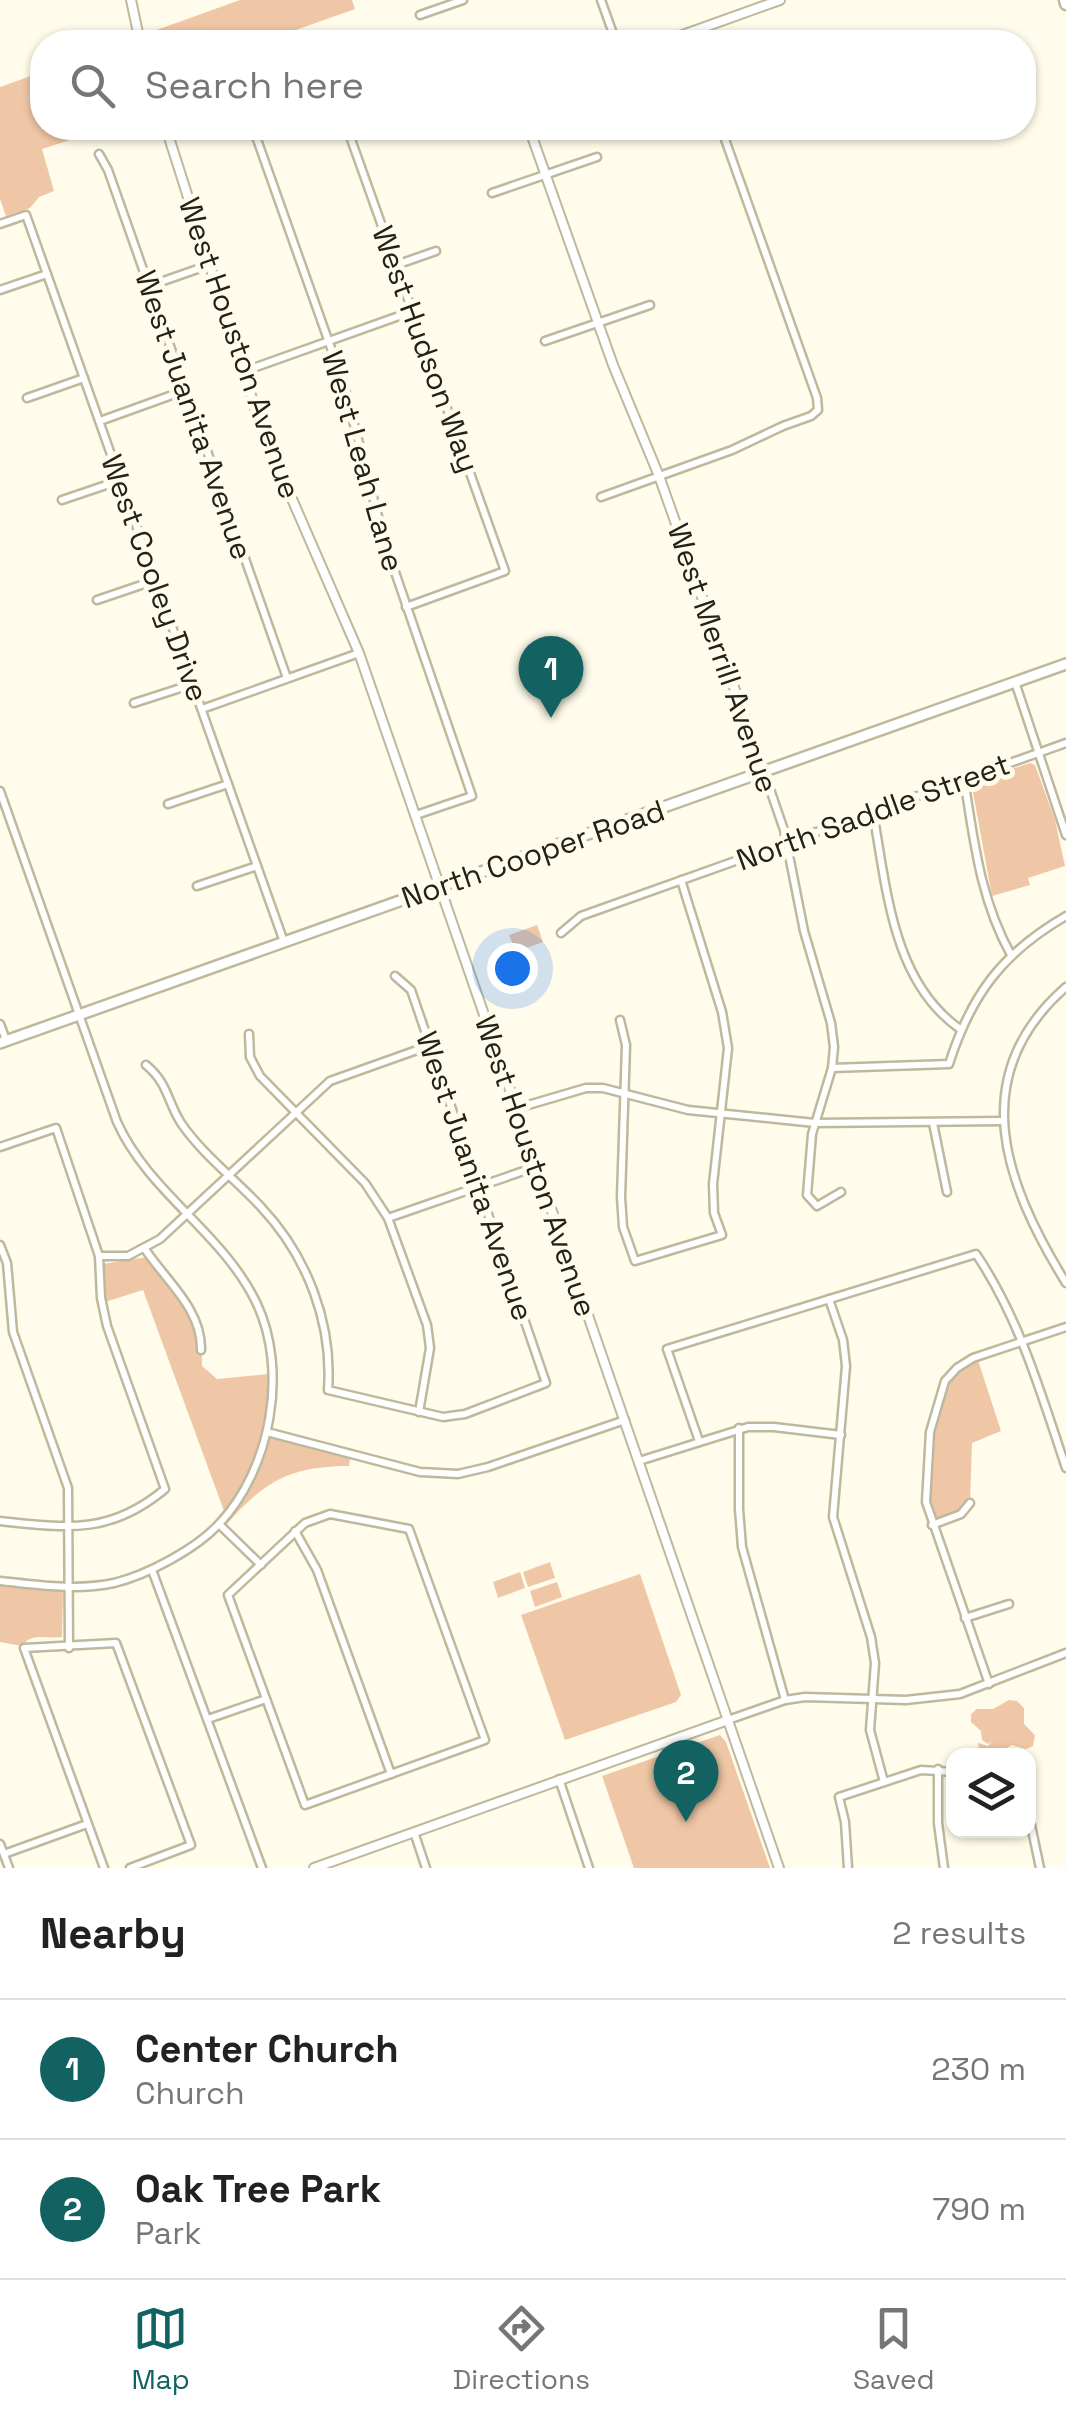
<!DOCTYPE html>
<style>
:root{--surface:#fff;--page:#f6f6f6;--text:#222;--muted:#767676;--line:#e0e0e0;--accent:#126262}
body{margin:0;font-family:"Space Grotesk",sans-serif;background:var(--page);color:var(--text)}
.controls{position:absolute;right:30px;bottom:30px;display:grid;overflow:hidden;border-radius:20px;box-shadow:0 2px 8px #0004}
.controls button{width:90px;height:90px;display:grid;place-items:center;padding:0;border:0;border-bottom:2px solid var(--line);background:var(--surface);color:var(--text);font:50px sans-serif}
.you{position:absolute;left:512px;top:968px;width:35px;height:35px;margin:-25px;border:8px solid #fff;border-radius:50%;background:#1a73e8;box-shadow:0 0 0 15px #1a73e833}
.badge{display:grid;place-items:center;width:65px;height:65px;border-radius:50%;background:var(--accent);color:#fff;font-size:32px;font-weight:700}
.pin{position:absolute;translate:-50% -82px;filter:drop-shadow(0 2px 5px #0008)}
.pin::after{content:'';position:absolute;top:52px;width:35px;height:30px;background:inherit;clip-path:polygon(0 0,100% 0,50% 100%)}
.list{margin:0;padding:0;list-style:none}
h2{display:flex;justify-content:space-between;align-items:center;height:130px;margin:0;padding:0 40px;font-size:42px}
h2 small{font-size:32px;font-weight:400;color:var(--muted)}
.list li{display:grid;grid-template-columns:65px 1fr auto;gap:30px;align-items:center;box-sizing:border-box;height:140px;padding:0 40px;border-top:2px solid var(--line)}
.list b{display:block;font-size:38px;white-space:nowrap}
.list p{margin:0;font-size:32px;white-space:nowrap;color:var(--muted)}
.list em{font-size:32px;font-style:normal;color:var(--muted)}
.icon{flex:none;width:55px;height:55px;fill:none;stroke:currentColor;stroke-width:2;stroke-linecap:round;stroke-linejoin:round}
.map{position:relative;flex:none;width:1066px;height:1868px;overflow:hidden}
.search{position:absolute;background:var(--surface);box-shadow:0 2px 8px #0004;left:30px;right:30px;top:30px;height:110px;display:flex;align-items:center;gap:25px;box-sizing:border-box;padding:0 35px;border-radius:40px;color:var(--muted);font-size:38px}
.sheet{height:410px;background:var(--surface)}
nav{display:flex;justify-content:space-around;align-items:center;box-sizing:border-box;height:140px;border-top:2px solid var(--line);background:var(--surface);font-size:28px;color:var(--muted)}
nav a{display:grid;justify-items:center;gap:5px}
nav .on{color:var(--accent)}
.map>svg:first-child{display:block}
.green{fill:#f0c7a6}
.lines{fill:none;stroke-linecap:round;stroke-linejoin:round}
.minor-casing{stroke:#beb99d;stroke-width:11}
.tertiary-casing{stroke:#beb99d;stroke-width:12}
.secondary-casing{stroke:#beb99d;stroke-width:14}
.primary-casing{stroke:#beb99d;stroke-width:15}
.minor{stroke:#fff;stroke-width:6}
.tertiary{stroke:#fff;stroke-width:8}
.secondary{stroke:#fff;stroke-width:9}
.primary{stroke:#fff;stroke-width:10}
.labels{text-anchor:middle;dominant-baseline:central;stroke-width:10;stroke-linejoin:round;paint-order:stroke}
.street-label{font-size:30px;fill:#242218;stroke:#fffceb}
</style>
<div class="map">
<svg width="1066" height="1868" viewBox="0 0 1066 1868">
<rect width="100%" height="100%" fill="#fffceb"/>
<!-- green -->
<g class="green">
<polygon points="240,0 352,0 355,9 262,42 123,42"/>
<polygon points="42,72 42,128 108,128 42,149 54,191 39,197 30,208 6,216 0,199 0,87"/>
<polygon points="1030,763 1035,765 1055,820 1065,866 1028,878 1030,885 992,896 972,787 976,781"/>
<polygon points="537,925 543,942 516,952 509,935"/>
<path d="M147,1257L189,1311L201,1336L202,1366L217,1379L269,1374L266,1429L351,1451L349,1466C291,1466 264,1481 226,1525L217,1519L224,1511L143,1290L105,1302L103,1264Z"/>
<polygon points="977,1357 1001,1431 972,1443 970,1503 961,1514 932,1525 926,1502 930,1432 945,1381"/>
<polygon points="550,1562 555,1578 528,1587 523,1572"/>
<polygon points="520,1572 525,1588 498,1598 493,1582"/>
<polygon points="640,1574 681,1695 676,1702 565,1740 521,1615"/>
<polygon points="557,1582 562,1597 535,1607 530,1591"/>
<path d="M0,1584L59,1590L63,1593L62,1637C48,1639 31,1632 22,1646L0,1642Z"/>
<polygon points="1009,1700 1017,1701 1024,1708 1024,1724 1035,1735 1033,1746 1026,1749 1012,1745 994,1755 980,1755 978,1743 988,1746 992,1741 988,1744 982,1740 981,1731 971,1722 971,1714 977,1709 993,1709"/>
<polygon points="720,1735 726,1742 770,1868 634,1868 602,1776"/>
</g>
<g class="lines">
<defs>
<g id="minor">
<polyline points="601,0 616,42"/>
<polyline points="420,15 463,0"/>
<polyline points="253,128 343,382 385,543 472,796 416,815"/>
<polyline points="347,128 505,571 406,607"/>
<polyline points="99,154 108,170 287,678"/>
<polyline points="492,193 597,157"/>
<polyline points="0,224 26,215 284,942"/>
<polyline points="396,265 436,251"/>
<polyline points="149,286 209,265"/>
<polyline points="0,290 47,274"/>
<polyline points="545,341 650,305"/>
<polyline points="242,372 413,311"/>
<polyline points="27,398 84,378"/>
<polyline points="100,421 186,390"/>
<polyline points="601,497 732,450 783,426 811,416 818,410 817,398 721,128"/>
<polyline points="62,500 121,480"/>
<polyline points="97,600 156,580"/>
<polyline points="1015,682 1066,835"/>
<polyline points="134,703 193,684"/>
<polyline points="202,709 359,653"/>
<polyline points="764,772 784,830 804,931 831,1023 834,1047 832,1068 812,1134 807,1195 817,1206 841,1192"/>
<path d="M964,779C974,841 980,899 1011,955"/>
<path d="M0,791L117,1122C149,1193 222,1232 256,1302C289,1370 271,1469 219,1524C196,1549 147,1575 114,1583C76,1591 38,1585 0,1581"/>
<polyline points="168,804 228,784"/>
<path d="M873,813C887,889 892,981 960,1029"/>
<polyline points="197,886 257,866"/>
<polyline points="561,933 581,916 1066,743"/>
<path d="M1066,987C964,1076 1005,1184 1066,1283"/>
<polyline points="620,1020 626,1045 621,1197 623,1227 635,1261 722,1235 714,1213 713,1184 728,1048 722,1012 681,880"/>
<polyline points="0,1024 6,1040"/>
<polyline points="249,1034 250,1057 260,1076 365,1183 388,1218 427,1325 430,1348 419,1412"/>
<path d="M146,1065C168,1083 167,1101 181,1123C202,1154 236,1180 261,1207C307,1256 333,1323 328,1390L443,1417L465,1414L546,1383L411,990L395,976"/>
<path d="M832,1068L949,1064C971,995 1002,953 1066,916"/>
<polyline points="518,1108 586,1088 603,1088 688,1110 815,1123 1002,1121"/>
<polyline points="933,1123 947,1192"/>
<path d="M0,1147L56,1128L99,1256L101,1298L107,1326L165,1489C110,1535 67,1528 0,1521"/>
<polyline points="388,1218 538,1166"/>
<polyline points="0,1245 7,1263 13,1332 68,1488 69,1648"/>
<path d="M145,1249C166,1281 202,1309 201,1350"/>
<polyline points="99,1256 128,1256 160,1239 330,1081 431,1045"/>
<polyline points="829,1299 843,1340 846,1366 833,1517 871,1637 875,1663 870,1730 884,1782"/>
<polyline points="739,1428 739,1509 742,1547 785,1700"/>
<polyline points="267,1432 420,1472 458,1474 488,1467 625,1420"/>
<path d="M699,1441L667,1349L976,1254C1020,1319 1041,1394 1066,1468"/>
<polyline points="639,1461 748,1427 774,1427 841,1435"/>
<polygon points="330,1514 409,1529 485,1740 305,1805 228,1595 305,1523"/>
<polyline points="219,1524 261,1565"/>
<polyline points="932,1525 961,1514 970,1503"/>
<polyline points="295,1531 317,1570 391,1774"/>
<polyline points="152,1570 262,1868"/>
<polyline points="965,1618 1009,1604"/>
<polyline points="989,1684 926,1502 930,1432 945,1381 957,1368 973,1358 1066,1327"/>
<polyline points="208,1719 266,1699"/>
<polyline points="728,1720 785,1700 805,1697 906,1700 960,1694 1066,1653"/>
<polyline points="938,1769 938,1823 944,1868"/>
<polyline points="559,1779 589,1868"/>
<polyline points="1028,1811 1040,1868"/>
<polyline points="414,1832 426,1868"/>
<polyline points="0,1844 9,1868"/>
<polyline points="4,1854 87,1824"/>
<polyline points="104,1868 24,1648 116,1643 191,1845 130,1868"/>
<polyline points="848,1868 845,1822 839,1797 921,1770 954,1772"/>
</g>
<g id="tertiary">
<polyline points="131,0 140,42"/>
<polyline points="663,42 780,0"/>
<polyline points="166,128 262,430 359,653 779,1868"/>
<polyline points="529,128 613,365 659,476 764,772"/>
<polyline points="314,1868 728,1720"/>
</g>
<polyline id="secondary" points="0,1043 1066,664"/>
<polyline id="primary" points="1065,0 1066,4"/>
</defs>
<!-- minor casing -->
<use href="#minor" class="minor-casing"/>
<!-- tertiary casing -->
<use href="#tertiary" class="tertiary-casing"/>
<!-- secondary casing -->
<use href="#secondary" class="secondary-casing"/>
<!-- primary casing -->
<use href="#primary" class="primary-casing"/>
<!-- minor -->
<use href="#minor" class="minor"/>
<!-- tertiary -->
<use href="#tertiary" class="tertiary"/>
<!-- secondary -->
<use href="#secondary" class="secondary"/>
<!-- primary -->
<use href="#primary" class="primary"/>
</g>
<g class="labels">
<!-- street labels -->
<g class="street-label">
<text transform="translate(240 348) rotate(71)">West Houston Avenue</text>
<text transform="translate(426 349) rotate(70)">West Hudson Way</text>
<text transform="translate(194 415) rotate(71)">West Juanita Avenue</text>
<text transform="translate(363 461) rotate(74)">West Leah Lane</text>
<text transform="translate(155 578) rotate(70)">West Cooley Drive</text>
<text transform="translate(723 658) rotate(71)">West Merrill Avenue</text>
<text transform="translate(873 812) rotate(-20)">North Saddle Street</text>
<text transform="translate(533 854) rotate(-19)">North Cooper Road</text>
<text transform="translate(536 1166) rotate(71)">West Houston Avenue</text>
<text transform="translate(475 1176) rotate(71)">West Juanita Avenue</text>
</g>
</g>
</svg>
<div class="controls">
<button><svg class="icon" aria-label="layers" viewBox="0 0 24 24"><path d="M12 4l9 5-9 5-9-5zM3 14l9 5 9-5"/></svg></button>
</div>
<div class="you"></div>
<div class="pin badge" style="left:551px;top:718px">1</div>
<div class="pin badge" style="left:686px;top:1822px">2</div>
<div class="search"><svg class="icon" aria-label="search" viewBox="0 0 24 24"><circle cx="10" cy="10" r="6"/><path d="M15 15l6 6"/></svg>Search here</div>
</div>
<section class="sheet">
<h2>Nearby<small>2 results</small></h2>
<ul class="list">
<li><span class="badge">1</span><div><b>Center Church</b><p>Church</p></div><em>230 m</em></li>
<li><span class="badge">2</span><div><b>Oak Tree Park</b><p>Park</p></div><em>790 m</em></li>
</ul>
</section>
<nav>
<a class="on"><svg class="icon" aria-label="map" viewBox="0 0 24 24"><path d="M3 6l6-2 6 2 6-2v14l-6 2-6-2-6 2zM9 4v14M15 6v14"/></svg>Map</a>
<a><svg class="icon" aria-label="directions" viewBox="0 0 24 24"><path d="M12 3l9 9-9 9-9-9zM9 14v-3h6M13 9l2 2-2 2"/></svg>Directions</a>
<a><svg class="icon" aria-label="saved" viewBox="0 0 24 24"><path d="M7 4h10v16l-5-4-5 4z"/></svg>Saved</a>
</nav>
